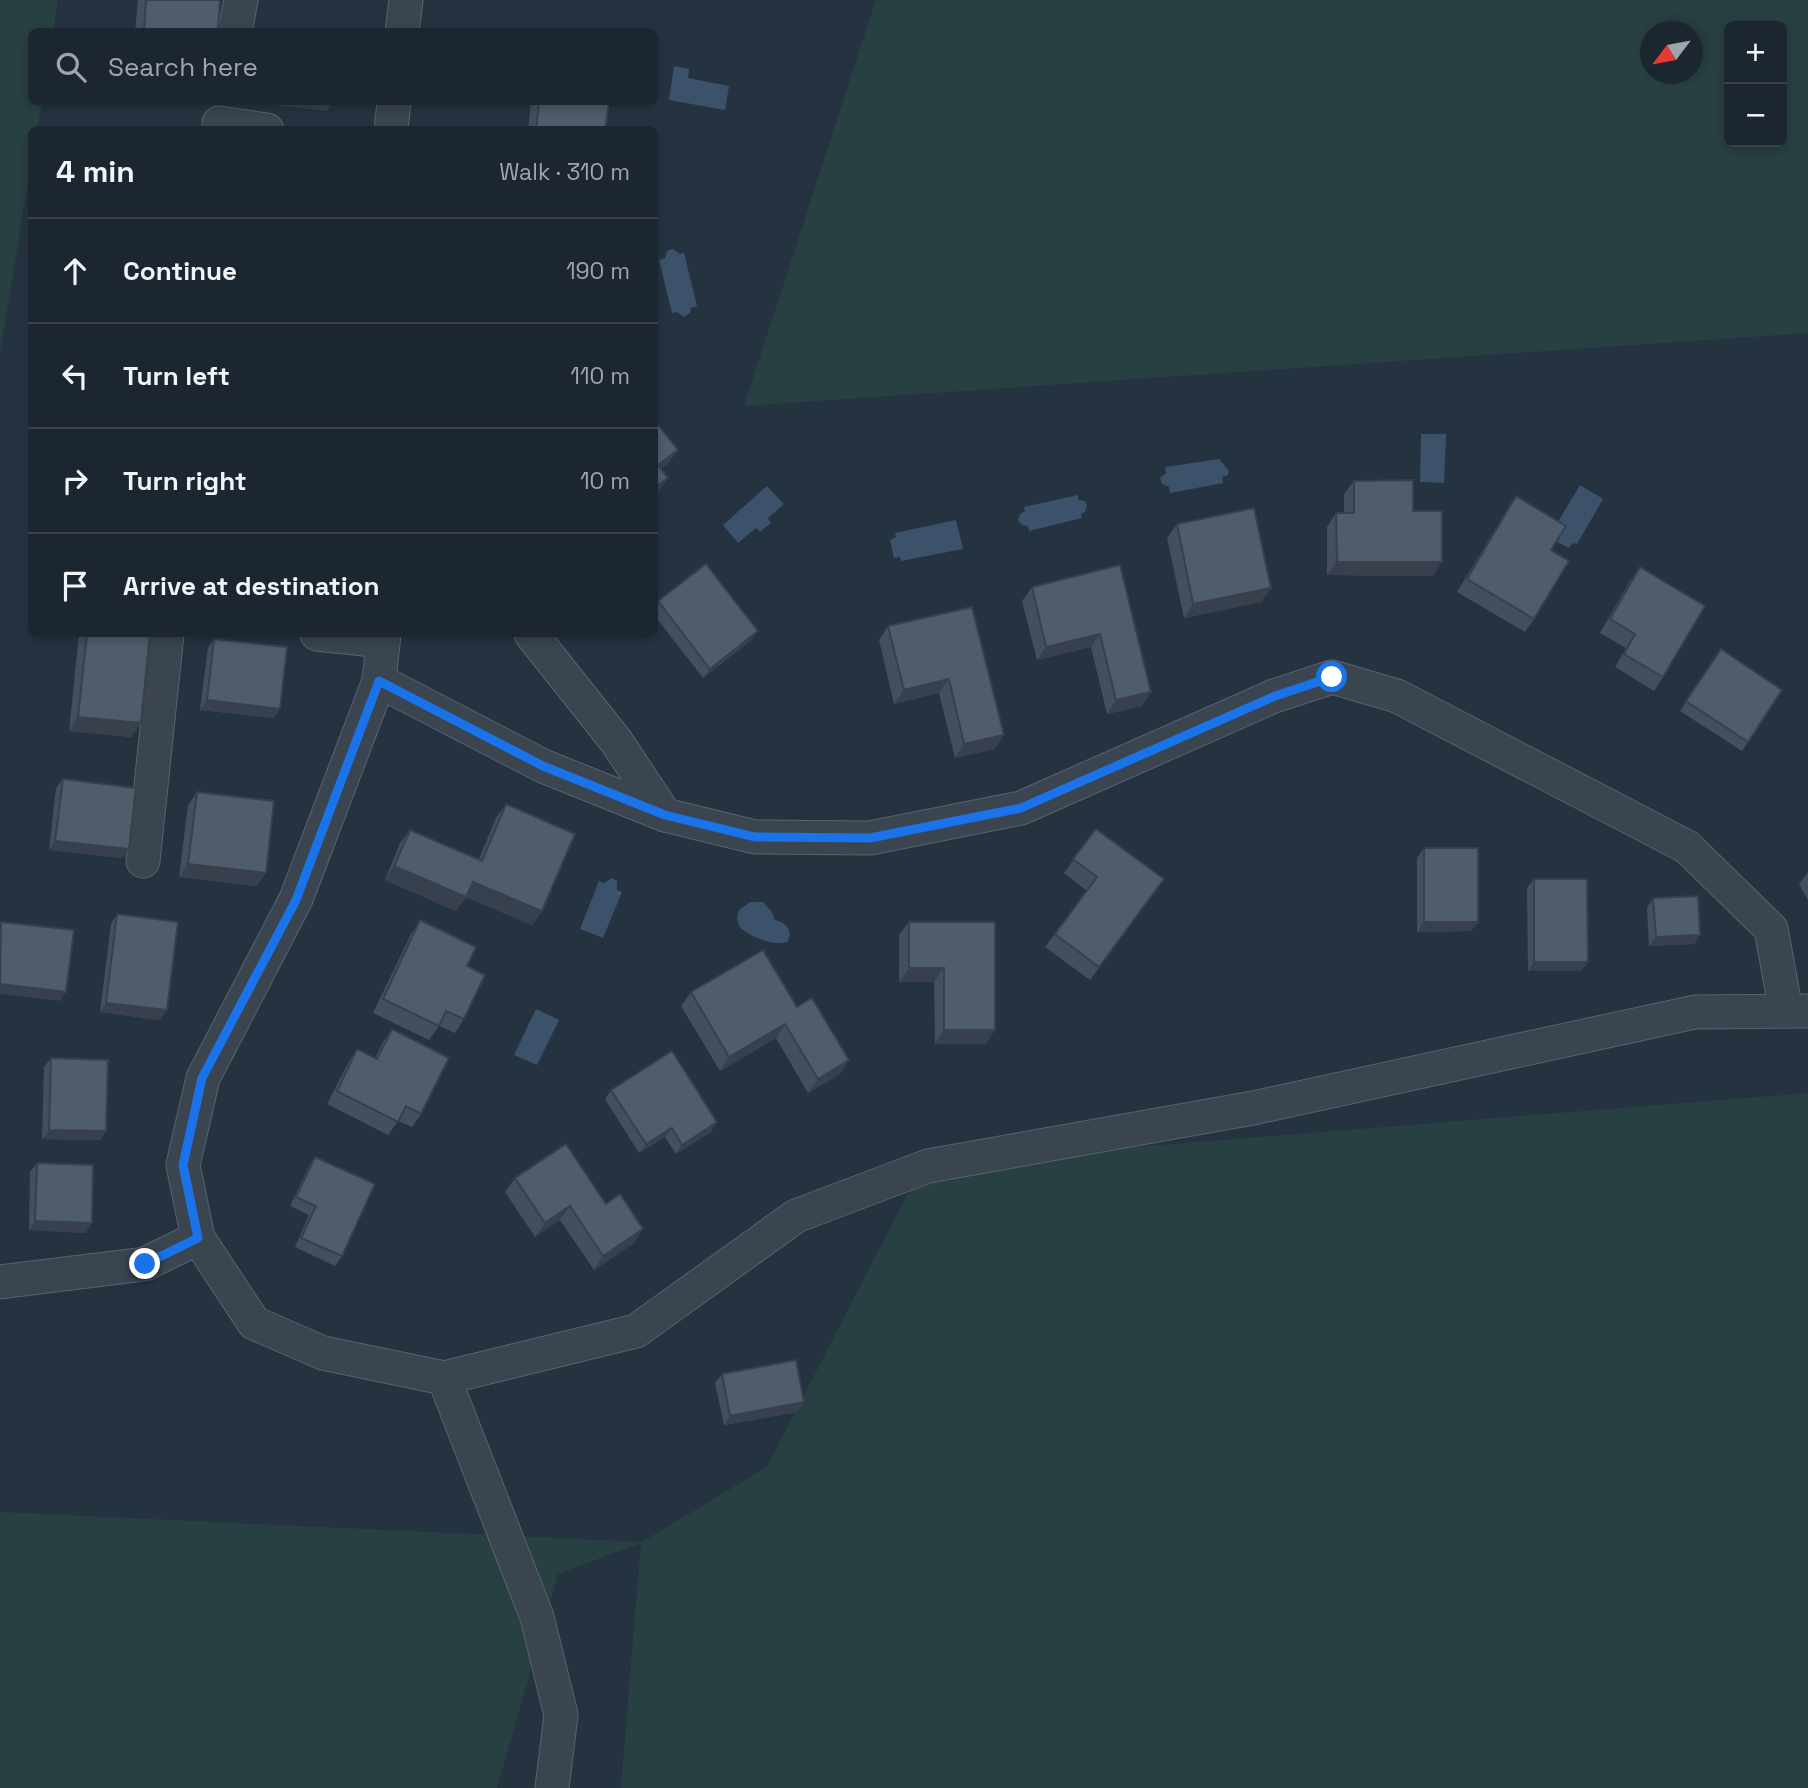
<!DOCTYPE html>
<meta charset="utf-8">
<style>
:root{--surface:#1c2631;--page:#29323d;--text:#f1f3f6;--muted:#a0a5ab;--line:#3a434d}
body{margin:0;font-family:"Space Grotesk",sans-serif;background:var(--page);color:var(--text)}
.controls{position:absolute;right:21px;top:21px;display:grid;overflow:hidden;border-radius:10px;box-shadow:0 4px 10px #0003}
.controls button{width:63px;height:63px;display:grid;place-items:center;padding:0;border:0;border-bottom:2px solid var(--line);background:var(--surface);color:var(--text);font:35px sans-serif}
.compass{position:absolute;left:1640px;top:21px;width:63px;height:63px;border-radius:50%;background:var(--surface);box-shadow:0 4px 10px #0003;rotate:238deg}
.stop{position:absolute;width:21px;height:21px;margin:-16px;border:5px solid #1a73e8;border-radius:50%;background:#fff}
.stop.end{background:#1a73e8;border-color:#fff;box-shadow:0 2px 7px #0008}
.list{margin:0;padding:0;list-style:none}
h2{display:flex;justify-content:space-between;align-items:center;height:91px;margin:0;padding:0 28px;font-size:30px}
h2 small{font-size:23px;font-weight:400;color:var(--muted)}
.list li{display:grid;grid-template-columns:46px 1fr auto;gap:21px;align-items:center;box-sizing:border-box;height:105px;padding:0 28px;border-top:2px solid var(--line)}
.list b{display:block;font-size:26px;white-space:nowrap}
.list em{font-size:23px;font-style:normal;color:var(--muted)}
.icon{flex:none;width:38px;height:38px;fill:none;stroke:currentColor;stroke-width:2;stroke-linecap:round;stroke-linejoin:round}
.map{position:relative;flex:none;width:1808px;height:1788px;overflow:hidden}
.search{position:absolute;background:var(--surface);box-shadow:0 4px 10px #0003;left:28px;top:28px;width:630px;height:77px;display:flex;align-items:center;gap:18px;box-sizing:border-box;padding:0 24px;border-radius:10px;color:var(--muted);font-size:26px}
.panel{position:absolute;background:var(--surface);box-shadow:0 4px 10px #0003;left:28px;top:126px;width:630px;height:511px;border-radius:10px}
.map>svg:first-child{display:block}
.green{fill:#284042;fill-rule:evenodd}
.water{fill:#3b526a}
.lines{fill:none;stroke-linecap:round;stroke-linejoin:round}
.minor-casing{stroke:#58636e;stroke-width:35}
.minor{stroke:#3a4550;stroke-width:33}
.wall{fill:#444f5d}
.shaded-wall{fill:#37404c}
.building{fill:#4f5c6c;stroke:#37404c;stroke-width:2}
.route{stroke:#1a73e8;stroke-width:9}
</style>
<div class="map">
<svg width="1808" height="1788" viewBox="0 0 1808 1788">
<rect width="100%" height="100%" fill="#253341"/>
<!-- green -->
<g class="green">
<polygon points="0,0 58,0 53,31 32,32 32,102 42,102 37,129 32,130 31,163 0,354"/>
<path d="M876,0H1808V333L744,406ZM1729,26H1782V142H1729ZM1650,32H1692V74H1650Z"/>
<polygon points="1808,1093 1808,1788 621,1788 641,1543 558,1574 497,1788 0,1788 0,1512 642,1542 767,1467 923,1164"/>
</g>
<!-- water -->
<g class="water">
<polygon points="674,66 689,69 688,78 729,86 725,110 669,100"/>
<polygon points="673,249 680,254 684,253 697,306 691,308 690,313 684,317 677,312 672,313 659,260 665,258 667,251"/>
<polygon points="1421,434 1446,434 1444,483 1420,482"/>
<polygon points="1219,459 1229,471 1228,475 1222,477 1223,483 1170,493 1169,487 1162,484 1160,478 1166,473 1165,467"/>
<polygon points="1580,485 1603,499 1577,544 1573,543 1569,548 1555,541 1552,532"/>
<polygon points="767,486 784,504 768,518 771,523 760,532 756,528 738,543 723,525"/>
<polygon points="1078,495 1078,500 1085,501 1087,506 1085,512 1081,514 1082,518 1029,531 1028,526 1022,525 1018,520 1020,514 1025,511 1024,507"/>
<polygon points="956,520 963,549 901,561 900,557 894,558 890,540 896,537 895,533"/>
<polygon points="612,878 617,881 617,890 622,892 603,938 580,929 599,881 604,883"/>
<path d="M750,902H763L771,911L775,920C786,922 793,930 788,941C778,948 747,936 740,927C736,921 737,916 739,910Z"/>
<polygon points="536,1009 559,1020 537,1065 514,1055"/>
</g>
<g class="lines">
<defs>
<g id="minor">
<polyline points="235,32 241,0"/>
<polyline points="402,32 406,0"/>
<polyline points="219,123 267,130"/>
<polyline points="391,130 394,102"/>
<polyline points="317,634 383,641"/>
<polyline points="384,634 379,681 296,899 203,1078 183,1165 198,1238 254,1323 323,1353 444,1378 537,1617 561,1715 552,1788"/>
<polyline points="531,634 616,741 665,815"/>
<polyline points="379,681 543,766 665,815 755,837 870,838 1021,808 1274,696 1332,677 1397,696 1687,847 1771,929 1786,1011"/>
<polyline points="143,861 167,634"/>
<polyline points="0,1282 145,1264 198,1238"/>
<polyline points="444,1378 636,1331 796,1216 928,1166 1253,1108 1695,1012 1808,1011"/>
</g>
</defs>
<!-- minor casing -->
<use href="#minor" class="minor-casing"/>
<!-- minor -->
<use href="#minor" class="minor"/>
</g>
<!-- wall -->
<g class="wall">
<polygon points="138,0 220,0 218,32 135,32"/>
<polygon points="531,102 609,102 605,130 528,130"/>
<polygon points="1354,481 1413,511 1433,576 1327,575 1327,527 1336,513 1344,513 1344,494"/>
<polygon points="1516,496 1551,550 1534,619 1525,632 1457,592 1507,510"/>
<polygon points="1177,524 1261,602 1184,618 1167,538"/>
<polygon points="1120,565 1142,706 1107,714 1091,647 1037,660 1022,601 1032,587"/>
<polygon points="1640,567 1663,677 1654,691 1615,667 1626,648 1600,633 1630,581"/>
<polygon points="658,601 758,631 751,640 703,678 654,615 654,606"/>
<polygon points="972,607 1004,735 994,749 955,758 939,693 894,704 879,640 888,626"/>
<polygon points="79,634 150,634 141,723 131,737 69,731"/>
<polygon points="214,639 280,709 274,718 200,710 208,648"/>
<polygon points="1721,649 1782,690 1742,751 1680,711"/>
<polygon points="63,779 129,849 122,858 49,850 56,788"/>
<polygon points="197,792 266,873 256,886 179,877 188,805"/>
<polygon points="506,804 542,911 532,925 466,897 456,911 385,880 400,843 410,830 479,859 496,818"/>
<polygon points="1096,829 1164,879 1090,980 1045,947 1087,891 1064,873"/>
<polygon points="1424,848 1478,922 1471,931 1417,932 1417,858"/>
<polygon points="1808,872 1808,900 1799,884"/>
<polygon points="1534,879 1588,962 1581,971 1528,971 1527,888"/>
<polygon points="1653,898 1700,935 1694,944 1649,946 1647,908"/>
<polygon points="117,914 160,1020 100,1012 111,924"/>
<polygon points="420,920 467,966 464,1019 455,1033 439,1026 429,1040 373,1013 411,934"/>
<polygon points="909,922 995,922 986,1044 935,1044 934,982 899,982 899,935"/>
<polygon points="691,992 797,1007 840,1074 808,1093 776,1038 720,1071 681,1006"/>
<polygon points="392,1029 421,1114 412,1127 398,1121 388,1135 327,1104 348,1063 357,1049 375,1058 383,1042"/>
<polygon points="51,1058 100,1140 42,1139 44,1067"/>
<polygon points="611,1090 711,1132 676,1154 665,1137 639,1153 605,1099"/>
<polygon points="315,1157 342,1256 335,1266 295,1247 309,1215 290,1206 309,1166"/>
<polygon points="37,1163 92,1223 85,1233 29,1230 30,1172"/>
<polygon points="515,1178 606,1204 634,1243 594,1270 560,1220 535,1237 505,1192"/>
<polygon points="722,1374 798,1412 724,1425 715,1383"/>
</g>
<!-- shaded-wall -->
<g class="shaded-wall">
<polygon points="254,102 333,102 327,111 253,103"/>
<polygon points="678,450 668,464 654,474 658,465"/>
<polygon points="668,478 658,492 654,494 654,488"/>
<polygon points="1337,562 1442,562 1433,576 1327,575"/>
<polygon points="1271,588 1261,602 1184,618 1193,604"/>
<polygon points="758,631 751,640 703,678 710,669"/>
<polygon points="1100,634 1091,647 1037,660 1046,647"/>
<polygon points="949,679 939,693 894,704 904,690"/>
<polygon points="1151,692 1142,706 1107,714 1116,700"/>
<polygon points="207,700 280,709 274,718 200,710"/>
<polygon points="78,717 141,723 131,737 69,731"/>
<polygon points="1004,735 994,749 955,758 964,744"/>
<polygon points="55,841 129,849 122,858 49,850"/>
<polygon points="188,864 266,873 256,886 179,877"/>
<polygon points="394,866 466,897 456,911 385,880"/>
<polygon points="473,882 542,911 532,925 463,895"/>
<polygon points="1424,922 1478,922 1471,931 1417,932"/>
<polygon points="1700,935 1694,944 1649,946 1656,937"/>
<polygon points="1534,962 1588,962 1581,971 1528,971"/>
<polygon points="909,968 944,968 934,982 899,982"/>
<polygon points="0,984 66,992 60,1001 0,994"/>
<polygon points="106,1003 167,1010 160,1020 100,1012"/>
<polygon points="785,1024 776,1038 720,1071 729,1057"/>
<polygon points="944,1030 995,1030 986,1044 935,1044"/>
<polygon points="849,1060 840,1074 808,1093 818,1079"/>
<polygon points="717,1122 711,1132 676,1154 682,1145"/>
<polygon points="672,1128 665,1137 639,1153 646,1144"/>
<polygon points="49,1130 106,1131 100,1140 42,1139"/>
<polygon points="570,1206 560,1220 535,1237 545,1223"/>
<polygon points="35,1221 92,1223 85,1233 29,1230"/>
<polygon points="643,1229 634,1243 594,1270 603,1256"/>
<polygon points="804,1402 798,1412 724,1425 730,1416"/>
</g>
<!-- building -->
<g class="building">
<polygon points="146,0 220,0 218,32 144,32"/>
<polygon points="539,102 609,102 605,130 536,130"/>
<polygon points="654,420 678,450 658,465 668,478 654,488"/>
<polygon points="1413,480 1413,511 1442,511 1442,562 1337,562 1336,513 1354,513 1354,481"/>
<polygon points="1516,496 1566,526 1551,550 1569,561 1534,619 1467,579"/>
<polygon points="1254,508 1271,588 1193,604 1177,524"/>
<polygon points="706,564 758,631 710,669 658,601"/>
<polygon points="1120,565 1151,692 1116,700 1100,634 1046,647 1032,587"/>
<polygon points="1640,567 1705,606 1663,677 1624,654 1635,634 1610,619"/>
<polygon points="972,607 1004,735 964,744 949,679 904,690 888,626"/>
<polygon points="87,634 150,634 141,723 78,717"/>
<polygon points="214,639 287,647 280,709 207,700"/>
<polygon points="1721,649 1782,690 1748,742 1686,701"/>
<polygon points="63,779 136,788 129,849 55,841"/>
<polygon points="197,792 274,801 266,873 188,864"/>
<polygon points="506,804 575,834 542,911 473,882 466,897 394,866 410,830 482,861"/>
<polygon points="1096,829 1164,879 1099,967 1055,934 1097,877 1073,859"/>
<rect x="1424" y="848" width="54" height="74"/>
<polygon points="1534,879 1587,879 1588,962 1534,962"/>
<polygon points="1698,896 1700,935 1656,937 1653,898"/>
<polygon points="117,914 178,922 167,1010 106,1003"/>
<polygon points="420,920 476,947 467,966 485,975 464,1019 446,1011 439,1026 383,999"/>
<polygon points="1,922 74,930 66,992 0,984"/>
<polygon points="909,922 995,922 995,1030 944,1030 944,968 909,968"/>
<polygon points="763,950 797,1007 812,998 849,1060 818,1079 785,1024 729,1057 691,992"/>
<polygon points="392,1029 449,1058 421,1114 406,1106 398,1122 337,1091 357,1049 377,1059"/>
<polygon points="672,1051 717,1122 682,1145 672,1128 646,1144 611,1090"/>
<polygon points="51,1058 108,1060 106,1131 49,1130"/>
<polygon points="566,1144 606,1204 620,1194 643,1229 603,1256 570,1206 545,1223 515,1178"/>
<polygon points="315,1157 375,1184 342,1256 301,1238 316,1206 296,1197"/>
<polygon points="37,1163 93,1165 92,1223 35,1221"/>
<polygon points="796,1360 804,1402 730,1416 722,1374"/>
</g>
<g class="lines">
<!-- route -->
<polyline class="route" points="145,1264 198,1238 183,1165 202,1078 296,900 379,681 543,766 665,815 755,837 870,838 1021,808 1275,696 1332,677"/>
</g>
</svg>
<div class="controls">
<button>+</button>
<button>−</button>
</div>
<svg class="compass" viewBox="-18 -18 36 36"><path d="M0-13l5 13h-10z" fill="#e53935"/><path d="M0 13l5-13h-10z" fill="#a0a5ab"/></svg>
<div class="stop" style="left:1332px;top:677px"></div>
<div class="stop end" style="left:145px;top:1264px"></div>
<div class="search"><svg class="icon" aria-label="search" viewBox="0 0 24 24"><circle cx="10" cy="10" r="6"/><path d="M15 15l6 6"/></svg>Search here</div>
<section class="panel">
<h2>4 min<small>Walk · 310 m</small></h2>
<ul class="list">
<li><svg class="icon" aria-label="ahead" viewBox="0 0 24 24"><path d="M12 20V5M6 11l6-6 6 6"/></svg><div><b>Continue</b></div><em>190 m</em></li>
<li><svg class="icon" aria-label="left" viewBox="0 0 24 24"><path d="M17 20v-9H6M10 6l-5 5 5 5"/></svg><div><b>Turn left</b></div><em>110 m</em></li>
<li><svg class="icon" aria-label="right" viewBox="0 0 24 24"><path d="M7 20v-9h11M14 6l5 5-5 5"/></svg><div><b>Turn right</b></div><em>10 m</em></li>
<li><svg class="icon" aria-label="arrive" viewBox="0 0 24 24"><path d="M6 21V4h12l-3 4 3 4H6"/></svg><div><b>Arrive at destination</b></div></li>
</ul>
</section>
</div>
